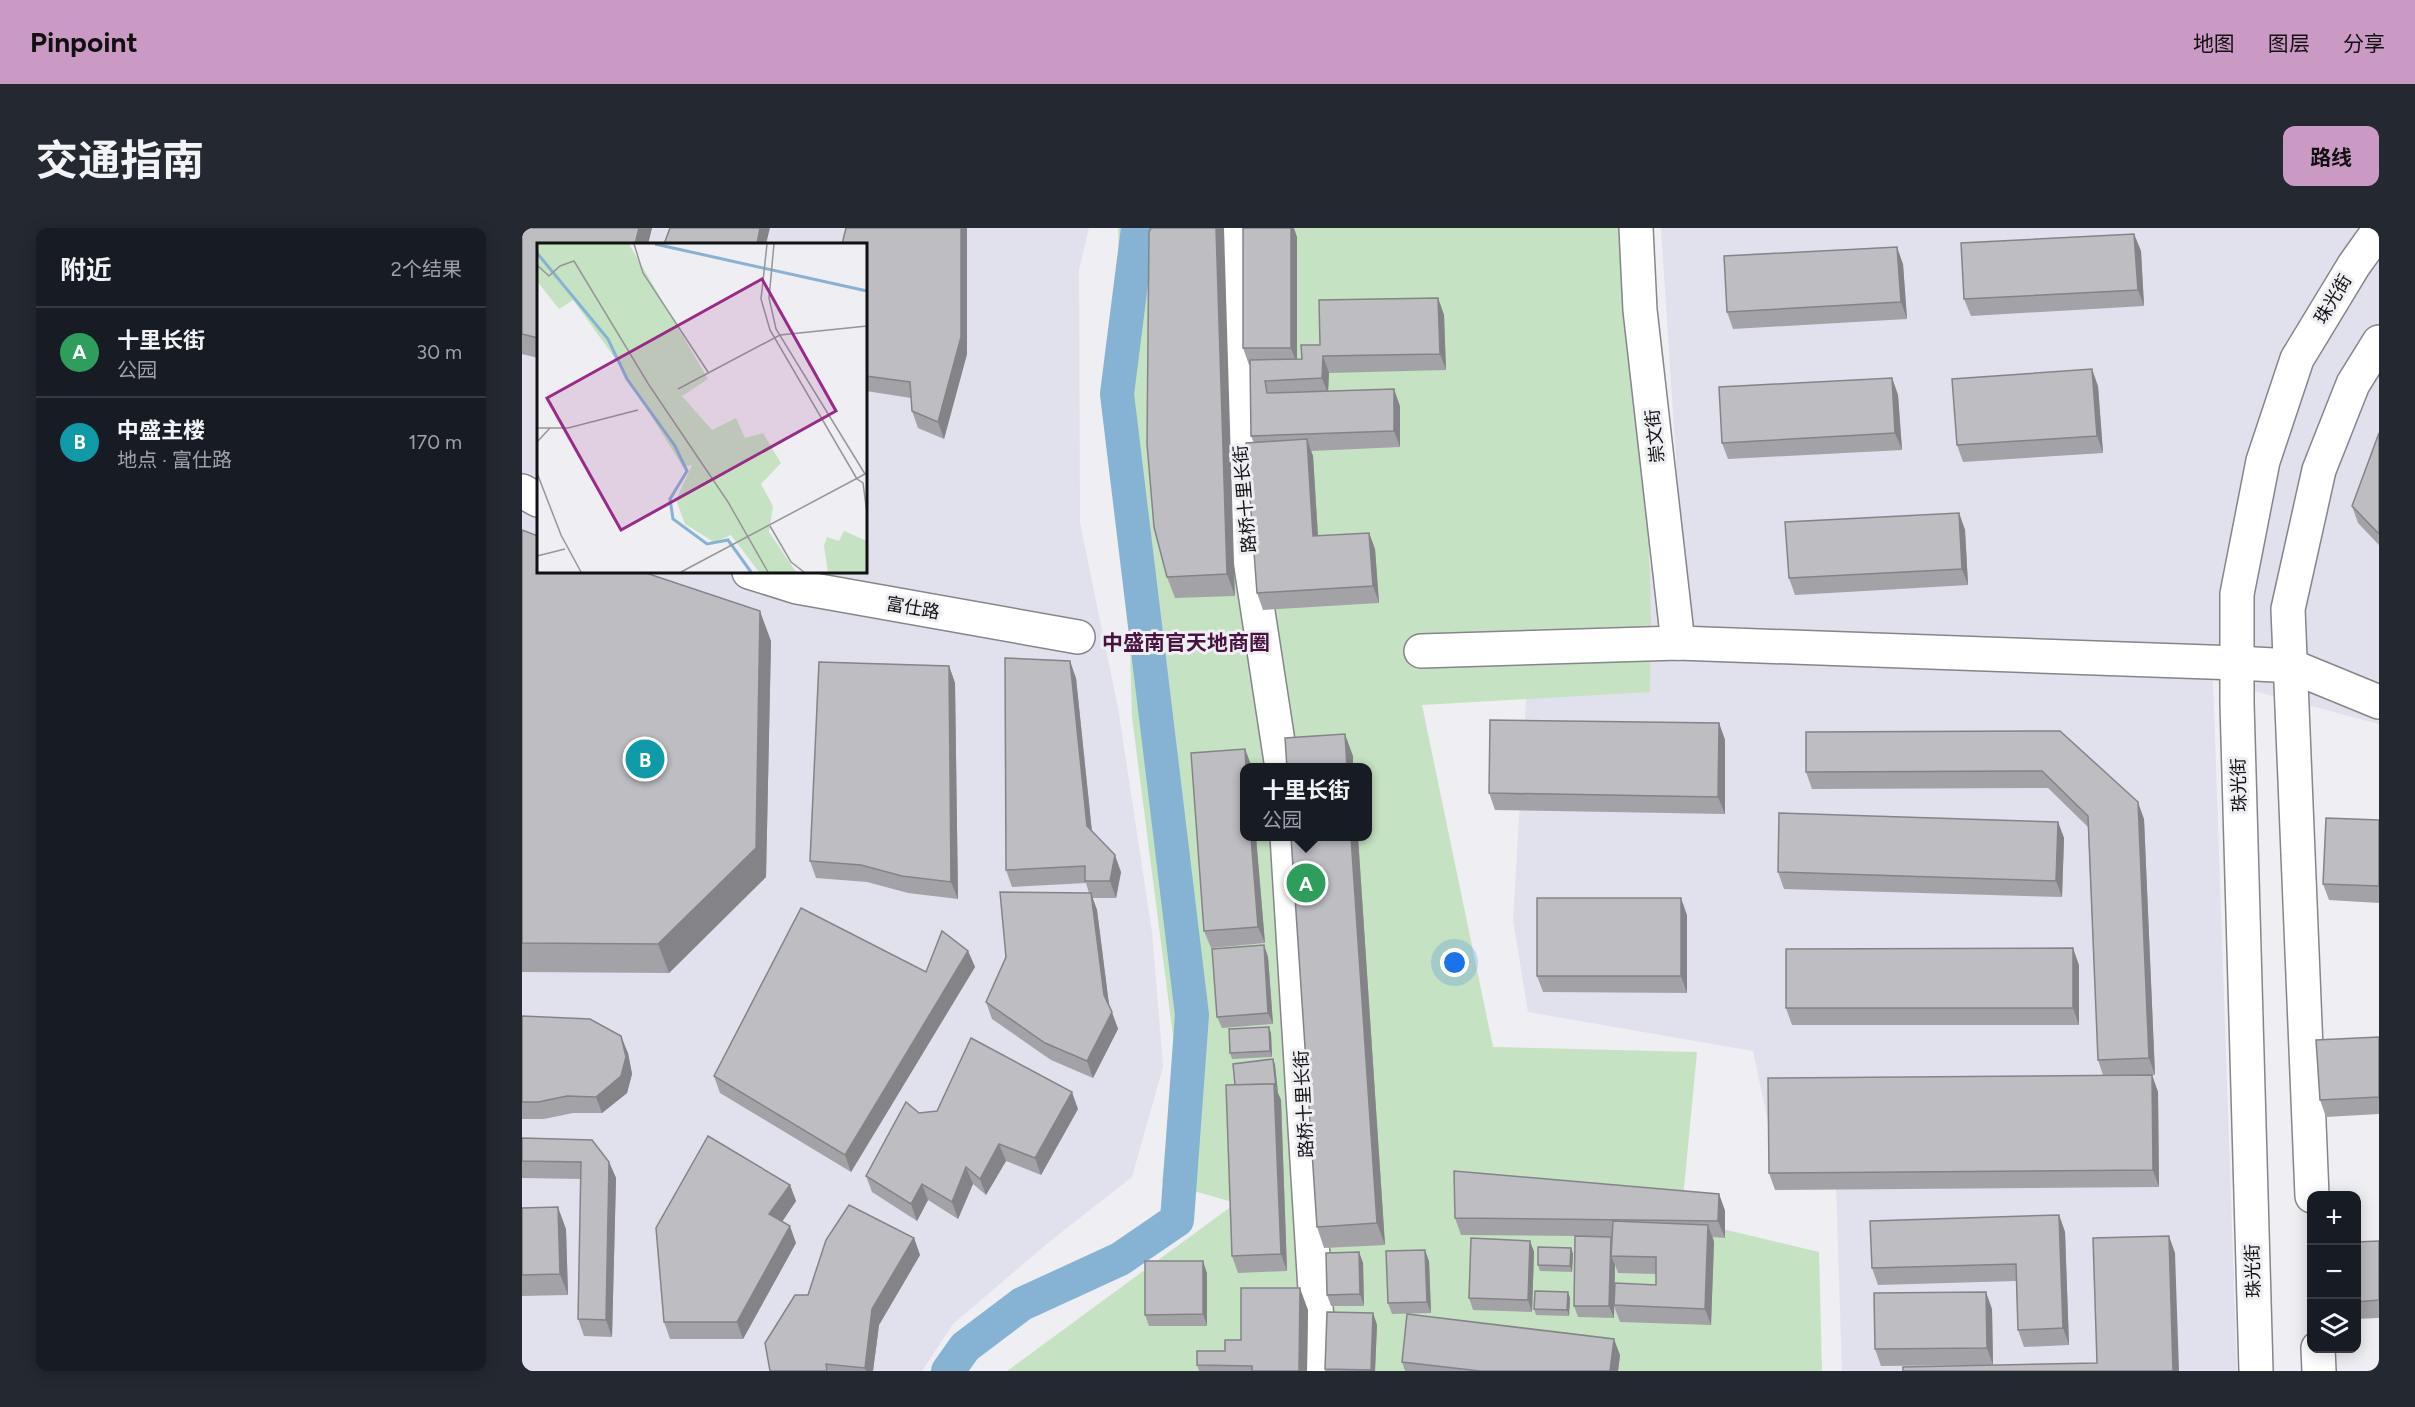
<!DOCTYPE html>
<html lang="zh">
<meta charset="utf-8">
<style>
:root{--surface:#171b24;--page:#242831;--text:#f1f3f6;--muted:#9ea1a6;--line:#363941;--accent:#ca99c4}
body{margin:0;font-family:Figtree,"Noto Sans SC",sans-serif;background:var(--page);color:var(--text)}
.controls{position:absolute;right:18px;bottom:18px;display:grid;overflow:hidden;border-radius:12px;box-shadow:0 3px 15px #0003}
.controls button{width:54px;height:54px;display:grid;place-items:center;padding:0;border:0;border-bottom:2px solid var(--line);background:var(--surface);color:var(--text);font:30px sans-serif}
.you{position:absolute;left:933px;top:735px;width:21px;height:21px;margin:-15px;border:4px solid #fff;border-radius:50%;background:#1a73e8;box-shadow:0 0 0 9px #1a73e833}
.badge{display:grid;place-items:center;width:39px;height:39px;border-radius:50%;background:var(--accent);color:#fff;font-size:20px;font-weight:700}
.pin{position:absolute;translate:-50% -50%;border:3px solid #fff;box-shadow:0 2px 6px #0006}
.popup{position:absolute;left:718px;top:535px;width:132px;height:78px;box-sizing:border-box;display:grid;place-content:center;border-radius:12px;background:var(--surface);filter:drop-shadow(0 2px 4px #0005);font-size:20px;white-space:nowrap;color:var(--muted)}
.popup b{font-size:22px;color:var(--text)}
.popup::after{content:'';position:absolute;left:50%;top:100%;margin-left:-12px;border:12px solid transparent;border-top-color:var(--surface)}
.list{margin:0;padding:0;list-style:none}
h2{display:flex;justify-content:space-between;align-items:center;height:78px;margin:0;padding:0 24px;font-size:26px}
h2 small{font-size:20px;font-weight:400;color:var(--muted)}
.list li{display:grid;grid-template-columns:39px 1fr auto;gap:18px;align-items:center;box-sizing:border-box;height:90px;padding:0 24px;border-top:2px solid var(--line)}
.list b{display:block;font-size:22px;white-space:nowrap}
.list p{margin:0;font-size:20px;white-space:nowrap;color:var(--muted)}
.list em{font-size:20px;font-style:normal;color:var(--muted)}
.icon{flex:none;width:33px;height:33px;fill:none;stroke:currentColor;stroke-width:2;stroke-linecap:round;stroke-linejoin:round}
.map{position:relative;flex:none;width:1857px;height:1143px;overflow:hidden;border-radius:12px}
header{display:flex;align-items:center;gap:36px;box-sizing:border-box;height:84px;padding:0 30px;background:var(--accent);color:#111}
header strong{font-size:28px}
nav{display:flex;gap:33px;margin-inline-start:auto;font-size:21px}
.intro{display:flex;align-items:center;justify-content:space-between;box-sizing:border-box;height:144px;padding:0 36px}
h1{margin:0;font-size:42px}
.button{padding:15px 27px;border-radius:12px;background:var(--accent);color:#111;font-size:21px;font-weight:700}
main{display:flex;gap:36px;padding:0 36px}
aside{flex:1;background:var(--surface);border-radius:12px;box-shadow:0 3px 15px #0003}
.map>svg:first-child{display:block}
.built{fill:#e1e0ed;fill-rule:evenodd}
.green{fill:#c5e2c2;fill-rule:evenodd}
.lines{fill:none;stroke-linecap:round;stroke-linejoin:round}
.canal{stroke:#86b2d4;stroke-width:34}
.minor-casing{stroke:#85858a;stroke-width:36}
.major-casing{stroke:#85858a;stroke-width:36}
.minor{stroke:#fff;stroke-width:33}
.major{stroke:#fff;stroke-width:33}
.wall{fill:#a3a3a7;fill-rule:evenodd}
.shaded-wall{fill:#848488}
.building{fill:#bdbdc2;stroke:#848488;stroke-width:1.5}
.labels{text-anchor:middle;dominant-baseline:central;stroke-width:6;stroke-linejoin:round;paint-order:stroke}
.street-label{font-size:18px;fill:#111113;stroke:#eeeef3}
.quarter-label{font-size:21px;font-weight:bold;fill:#49133f;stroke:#eeeef3}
.inset-river{fill:none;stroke:#86b2d4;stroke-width:3}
.inset-road{fill:none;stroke:#969699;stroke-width:1.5}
.view{fill:#9a2a88;fill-opacity:0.15;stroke:#9a2a88;stroke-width:3}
.inset-edge{fill:none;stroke:#111113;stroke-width:3}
</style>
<header>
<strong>Pinpoint</strong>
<nav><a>地图</a><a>图层</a><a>分享</a></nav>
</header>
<div class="intro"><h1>交通指南</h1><a class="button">路线</a></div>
<main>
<aside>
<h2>附近<small>2个结果</small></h2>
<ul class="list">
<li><span class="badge" style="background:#2e9e5b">A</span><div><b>十里长街</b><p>公园</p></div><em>30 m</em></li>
<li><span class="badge" style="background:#0f9aa8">B</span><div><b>中盛主楼</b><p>地点 · 富仕路</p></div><em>170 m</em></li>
</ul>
</aside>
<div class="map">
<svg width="1857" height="1143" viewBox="0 0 1857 1143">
<rect width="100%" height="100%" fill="#eeeef3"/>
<!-- built -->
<g class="built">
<path d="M0,0H567L557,42L558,295L596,480L630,704L641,839L610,949L527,1014L431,1096L400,1143H0ZM16,16H344V344H16Z"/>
<polygon points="1139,0 1857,0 1857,496 1691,452 1715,1143 1320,1143 1314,957 1259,956 1231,823 1006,784 991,692 1004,473 1048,406 1159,309"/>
</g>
<!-- green -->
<path class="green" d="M596,0H1119L1129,392L1128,464L900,477L971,819L1175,824L1159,991L1297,1024L1300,1143H485L714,975L640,954L655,839L610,489ZM722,540H846V608H722Z"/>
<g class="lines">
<!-- canal -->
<polyline class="canal" points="426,1143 443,1119 500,1076 598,1031 655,992 670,787 595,166 616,0"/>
<defs>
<g id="minor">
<polyline points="712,0 721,286 760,540"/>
<polyline points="1114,0 1118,82 1156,415"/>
<polyline points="0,263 16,272"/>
<polyline points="227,344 275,359 556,409"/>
<polyline points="899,423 1156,415 1715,435 1769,438 1857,474"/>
<polyline points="765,608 798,1143"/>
</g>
<g id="major">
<polyline points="1790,968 1766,381 1797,242 1831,156 1857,114"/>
<polyline points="1796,1120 1797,1143"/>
<polyline points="1734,1143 1715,475 1715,366 1741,233 1775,131 1832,37 1857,2"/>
</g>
</defs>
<!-- minor casing -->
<use href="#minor" class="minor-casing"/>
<!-- major casing -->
<use href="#major" class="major-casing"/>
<!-- minor -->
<use href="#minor" class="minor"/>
<!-- major -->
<use href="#major" class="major"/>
</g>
<!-- wall -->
<g class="wall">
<polygon points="0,0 130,0 126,16 16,16 16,130 0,126"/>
<polygon points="324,0 445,0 445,126 422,211 396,200 390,183 389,170 344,163 344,16"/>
<polygon points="629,0 713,368 653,370 645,349"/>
<polygon points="1612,6 1619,23 1622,78 1449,88 1442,71"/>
<polygon points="775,9 775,131 780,131 798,117 916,70 922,87 924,142 807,145 806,163 878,178 878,219 789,223 791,228 796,308 847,305 853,321 857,375 741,382 735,365 732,215 729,208 728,137 727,137 721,120"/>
<polygon points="1381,36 1385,91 1211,101 1205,84"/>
<polygon points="1370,150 1376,167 1380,222 1206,231 1200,215"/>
<polygon points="1576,158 1581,225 1441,234 1435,217"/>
<polygon points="1857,205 1857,317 1836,295 1830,278"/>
<polygon points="1437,285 1443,302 1446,357 1273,367 1267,350"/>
<polygon points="0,302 249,413 244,649 147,745 0,744"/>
<polygon points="427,438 433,455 436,671 386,665 345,654 294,650 288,633"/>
<polygon points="554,450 570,603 599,644 594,670 570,670 575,682 587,778 596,801 571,850 529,832 470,791 464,774 567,665 564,655 490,659 484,642"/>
<polygon points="1197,495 1203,512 1203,586 973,582 967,565"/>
<polygon points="1538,503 1622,591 1633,847 1630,847 1636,864 1637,959 1253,962 1247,945 1581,847 1576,832 1566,599 1526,560 1290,561 1284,544"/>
<polygon points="723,521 729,537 723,609 734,609 743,715 689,720 682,703"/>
<polygon points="1857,592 1857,675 1807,672 1801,656"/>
<polygon points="1536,594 1542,610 1540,669 1262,661 1256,644"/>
<polygon points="769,609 836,609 863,1017 802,1020 795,999"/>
<polygon points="1165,687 1165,765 1021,764 1015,748"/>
<polygon points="742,717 746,729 751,796 700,800 695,789"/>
<polygon points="446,723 453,739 329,944 198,865 192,848"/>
<polygon points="1557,737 1557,797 1270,797 1264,780"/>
<polygon points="0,788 106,825 110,846 105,865 80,885 51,885 22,891 0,891"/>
<polygon points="749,805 750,829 710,831 708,825"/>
<polygon points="1857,809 1857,886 1804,889 1798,872"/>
<polygon points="751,831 753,837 756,865 759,872 765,1043 716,1045 710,1028"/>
<polygon points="556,881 519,947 484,933 464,967 451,956 436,991 406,972 395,993 350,964 344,948 397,885"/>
<polygon points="0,910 87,934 94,950 90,1109 62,1108 56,1091 59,951 0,950"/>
<polygon points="268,957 274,973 260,993 274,1015 221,1111 148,1111 142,1094"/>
<path d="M1197,966L1203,983V1010L1191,1009L1192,1014L1189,1097L1098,1094L1092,1078V1090L1056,1089L1052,1078L1053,1008L939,1007L933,990ZM1093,1037L1096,1045L1134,1046V1057L1092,1069Z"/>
<polygon points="0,980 44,1001 46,1067 0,1068"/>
<polygon points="1537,987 1543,1004 1547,1117 1502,1119 1496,1102 1494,1053 1356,1057 1350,1040"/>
<polygon points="392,1010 398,1027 357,1097 351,1143 248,1143 286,1067"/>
<polygon points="1008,1013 1012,1024 1010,1084 951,1082 947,1070"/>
<polygon points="1857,1013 1857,1090 1834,1091 1834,1014"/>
<polygon points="1049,1020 1051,1026 1050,1044 1018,1043 1016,1037"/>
<polygon points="837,1024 841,1035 842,1078 809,1078 805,1067"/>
<polygon points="907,1033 909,1085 870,1086 866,1075"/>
<polygon points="685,1045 685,1098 627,1098 623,1087"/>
<polygon points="1048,1070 1047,1088 1014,1087 1012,1081"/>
<polygon points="1470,1081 1471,1137 1359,1138 1353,1121"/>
<polygon points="786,1082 785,1143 677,1143 675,1137 703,1123 719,1112"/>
<polygon points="851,1085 855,1097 853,1143 803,1143 803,1141"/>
<polygon points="1098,1127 1096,1143 883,1143 880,1134"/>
</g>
<!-- shaded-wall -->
<g class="shaded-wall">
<polygon points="117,0 130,0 126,16 113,16"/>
<polygon points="238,0 248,0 244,16 235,16"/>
<polygon points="439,0 445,0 445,126 422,211 416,194"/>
<polygon points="694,0 702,0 713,368 705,346"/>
<polygon points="769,0 772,0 775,9 775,137 769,120"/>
<polygon points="1612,6 1619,23 1622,78 1616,62"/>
<polygon points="1375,19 1381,36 1385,91 1379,74"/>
<polygon points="916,70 922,87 924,142 918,126"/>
<polygon points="801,128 807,145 806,166 800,150"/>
<polygon points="1570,141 1576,158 1581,225 1575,208"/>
<polygon points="1370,150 1376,167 1380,222 1373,205"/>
<polygon points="872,161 878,178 878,219 872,203"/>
<polygon points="785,211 791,228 797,325 791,308"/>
<polygon points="1437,285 1443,302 1446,357 1440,341"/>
<polygon points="847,305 853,321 857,375 851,358"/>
<polygon points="238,383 249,413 244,649 147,745 136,716"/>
<polygon points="548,433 554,450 571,615 565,598"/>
<polygon points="427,438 433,455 436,671 429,654"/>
<polygon points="1197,495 1203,512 1203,586 1196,569"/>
<polygon points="823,506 831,528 831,540 825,540"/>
<polygon points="723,521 729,537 729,540 724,540"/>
<polygon points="1616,574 1622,591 1633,847 1627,830"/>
<polygon points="1536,594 1542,610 1540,669 1534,653"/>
<polygon points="729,609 734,609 743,715 736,699"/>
<polygon points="829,609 836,609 863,1017 855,995"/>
<polygon points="593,627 599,644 594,670 588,653"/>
<polygon points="569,665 575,682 588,784 582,767"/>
<polygon points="1159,670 1165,687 1165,765 1159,748"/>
<polygon points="742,717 746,729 751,796 746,785"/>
<polygon points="1551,720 1557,737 1557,797 1551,780"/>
<polygon points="446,723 453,739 329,944 323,927"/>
<polygon points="590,784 596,801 571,850 565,833"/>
<polygon points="747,799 749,805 750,829 748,823"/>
<polygon points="99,808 106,825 110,846 105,865 80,885 74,869"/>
<polygon points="751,831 753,837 756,865 754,859"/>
<polygon points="1630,847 1636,864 1637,959 1631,942"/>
<polygon points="752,856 759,872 765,1043 759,1026"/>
<polygon points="550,864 556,881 519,947 513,930"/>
<polygon points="477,916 484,933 464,967 458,951"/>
<polygon points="87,934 94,950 90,1109 84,1092"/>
<polygon points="444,939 451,956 436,991 430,974"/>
<polygon points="400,956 406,972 395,993 389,976"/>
<polygon points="268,957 274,973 254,1003 247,986"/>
<polygon points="1197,966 1203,983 1203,1010 1196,993"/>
<polygon points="36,979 44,1001 46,1067 38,1046"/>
<polygon points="1537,987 1543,1004 1547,1117 1541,1100"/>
<polygon points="1186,997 1192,1014 1189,1097 1183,1081"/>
<polygon points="268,998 274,1015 221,1111 215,1094"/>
<polygon points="1647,1008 1653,1025 1657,1143 1651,1143"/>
<polygon points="1089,1009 1093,1020 1089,1028 1093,1037 1092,1090 1087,1078"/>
<polygon points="392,1010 398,1027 357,1097 351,1143 344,1143 343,1140 350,1081"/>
<polygon points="1008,1013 1012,1024 1010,1084 1006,1072"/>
<polygon points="1049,1020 1051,1026 1050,1044 1048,1038"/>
<polygon points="903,1022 907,1033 909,1085 905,1074"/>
<polygon points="837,1024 841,1035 842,1078 838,1066"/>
<polygon points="681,1033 685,1045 685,1098 681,1086"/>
<polygon points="778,1060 786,1082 785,1143 777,1143"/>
<polygon points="1046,1064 1048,1070 1047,1088 1045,1082"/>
<polygon points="1464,1064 1470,1081 1471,1137 1465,1120"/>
<polygon points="851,1085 855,1097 853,1143 849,1143"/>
<polygon points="1092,1111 1098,1127 1096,1143 1088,1143"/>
</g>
<!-- building -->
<g class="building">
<polygon points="0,0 117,0 113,16 16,16 16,110 0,106"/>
<polygon points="148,0 238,0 235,16 142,16"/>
<polygon points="324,0 439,0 439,109 416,194 390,183 388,154 344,148 344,16 320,16"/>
<polygon points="629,0 694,0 705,346 645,349 632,299 625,216 627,4"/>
<rect x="721" y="0" width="48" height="120"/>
<polygon points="1612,6 1616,62 1442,71 1439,15"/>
<polygon points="1375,19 1379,74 1205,84 1202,28"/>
<polygon points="916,70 918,126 801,128 800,150 743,153 745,165 872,161 872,203 729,208 728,132 780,131 779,117 798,117 797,72"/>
<polygon points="1570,141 1575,208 1435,217 1430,151"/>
<polygon points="1370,150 1373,205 1200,215 1197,159"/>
<polygon points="1857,205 1857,306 1830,278"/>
<polygon points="785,211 791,308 847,305 851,358 735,365 724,215"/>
<polygon points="1437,285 1440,341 1267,350 1263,294"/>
<polygon points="0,302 16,308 16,344 121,344 238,383 234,620 136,716 0,715"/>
<polygon points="483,430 548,433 565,598 593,627 588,653 563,653 563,638 484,642"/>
<polygon points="297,434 427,438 429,654 380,648 339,637 288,633"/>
<polygon points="968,492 1197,495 1196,569 967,565"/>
<polygon points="1538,503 1616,574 1627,830 1576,832 1566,588 1520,543 1284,544 1284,504"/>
<polygon points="823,506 825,540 765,540 763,510"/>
<polygon points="723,521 724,540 723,540 723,609 729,609 736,699 682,703 669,525"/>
<polygon points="1257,585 1536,594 1534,653 1256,644"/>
<polygon points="1804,590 1857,592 1857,658 1801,656"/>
<polygon points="769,609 829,609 855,995 795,999"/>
<polygon points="478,664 569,665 582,767 590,784 565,833 523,815 464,774 484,729"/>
<rect x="1015" y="670" width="144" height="78"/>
<polygon points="279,680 404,744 420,703 446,723 323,927 192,848"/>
<polygon points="742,717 746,785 695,789 690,721"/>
<polygon points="1551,720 1551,780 1264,780 1264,721"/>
<polygon points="0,788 68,791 99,808 104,829 99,848 74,869 45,868 16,874 0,874"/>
<polygon points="747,799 748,823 708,825 707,801"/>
<polygon points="1857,809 1857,869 1798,872 1794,812"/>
<polygon points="449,810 550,864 513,930 477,916 458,951 444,939 430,974 400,956 389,976 344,948 384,874 397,885 415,883"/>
<polygon points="751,831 754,859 752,856 713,857 711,836"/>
<polygon points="1630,847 1631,942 1247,945 1246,850"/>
<polygon points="752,856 759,1026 710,1028 704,857"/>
<polygon points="186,908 268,957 247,986 268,998 215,1094 142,1094 134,1000"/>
<polygon points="0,910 70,912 87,934 84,1092 56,1091 59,934 0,933"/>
<polygon points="932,943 1197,966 1196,993 933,990"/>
<polygon points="327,977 392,1010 350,1081 343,1140 304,1136 305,1143 248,1143 243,1115 273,1067 286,1067 304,1012"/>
<polygon points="36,979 38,1046 0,1047 0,980"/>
<polygon points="1537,987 1541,1100 1496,1102 1494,1036 1350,1040 1348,993"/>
<polygon points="1091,993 1186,997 1183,1081 1092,1077 1093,1055 1134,1057 1134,1029 1089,1028"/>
<polygon points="1053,1008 1089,1009 1087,1078 1052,1078"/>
<polygon points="1647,1008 1651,1143 1381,1143 1381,1139 1575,1135 1571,1010"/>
<polygon points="949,1010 1008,1013 1006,1072 947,1070"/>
<polygon points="1857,1013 1857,1072 1834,1074 1834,1014"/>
<polygon points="1016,1019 1049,1020 1048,1038 1016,1037"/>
<polygon points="903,1022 905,1074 866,1075 864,1023"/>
<polygon points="837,1024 838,1066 805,1067 804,1025"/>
<polygon points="623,1033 681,1033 681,1086 623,1087"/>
<polygon points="719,1060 778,1060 777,1143 730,1143 730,1138 675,1137 675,1123 703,1123 703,1112 719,1112"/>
<polygon points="1013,1063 1046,1064 1045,1082 1012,1081"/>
<polygon points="1464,1064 1465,1120 1353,1121 1352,1065"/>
<polygon points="805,1084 851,1085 849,1142 803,1141"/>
<polygon points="885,1086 1092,1111 1088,1143 958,1143 880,1134"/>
</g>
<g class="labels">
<!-- street labels -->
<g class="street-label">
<text transform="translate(1811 71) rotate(-59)">珠光街</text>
<text transform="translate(1133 208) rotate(-96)">崇文街</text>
<text transform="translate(723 271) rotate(-95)">路桥十里长街</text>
<text transform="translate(391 380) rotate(10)">富仕路</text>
<text transform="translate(1717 557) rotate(-92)">珠光街</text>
<text transform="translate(782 876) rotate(-93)">路桥十里长街</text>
<text transform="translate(1731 1043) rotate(-92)">珠光街</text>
</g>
<!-- quarter labels -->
<g class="quarter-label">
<text x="664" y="414">中盛南官天地商圈</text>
</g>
</g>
<!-- overview -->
<g transform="translate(15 15)">
<rect width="330" height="330" fill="#eeeef3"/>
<path d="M0,1H92L171,136L145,153L175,187L199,175L208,195L226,190L244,220L224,241L236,263L232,289L259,329H222L194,292L177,299L148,281L139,257L155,222L146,224L78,115L36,57L22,66L0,38ZM307,288L330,298V329H291L287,303L290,294L302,298Z" fill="#c5e2c2"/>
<path class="inset-river" d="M118,1L330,48M0,10L71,96L90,136L138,203L150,228L133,256L136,276L170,301L191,297L214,329"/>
<path class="inset-road" d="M97,1L106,30L171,129M230,1L224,56L233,87L320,236M237,1L232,55L239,86L328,231M0,22L12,33L23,23L37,18L112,142L191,259L231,329M141,146L243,92L330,83M0,185H31L101,167M0,199L13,185M0,230L24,292L44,329M320,236L326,240L330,270M233,283L254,319L267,329M0,313L28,306M144,329L330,230"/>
<path class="view" d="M225,36L299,168L84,287L10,155Z"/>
<rect width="330" height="330" class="inset-edge"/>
</g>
</svg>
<div class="controls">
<button>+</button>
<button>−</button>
<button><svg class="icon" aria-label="layers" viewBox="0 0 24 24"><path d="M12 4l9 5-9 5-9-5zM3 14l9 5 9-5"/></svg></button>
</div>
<div class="you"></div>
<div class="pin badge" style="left:784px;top:655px;background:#2e9e5b">A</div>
<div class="popup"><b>十里长街</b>公园</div>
<div class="pin badge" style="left:123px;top:531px;background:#0f9aa8">B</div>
</div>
</main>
